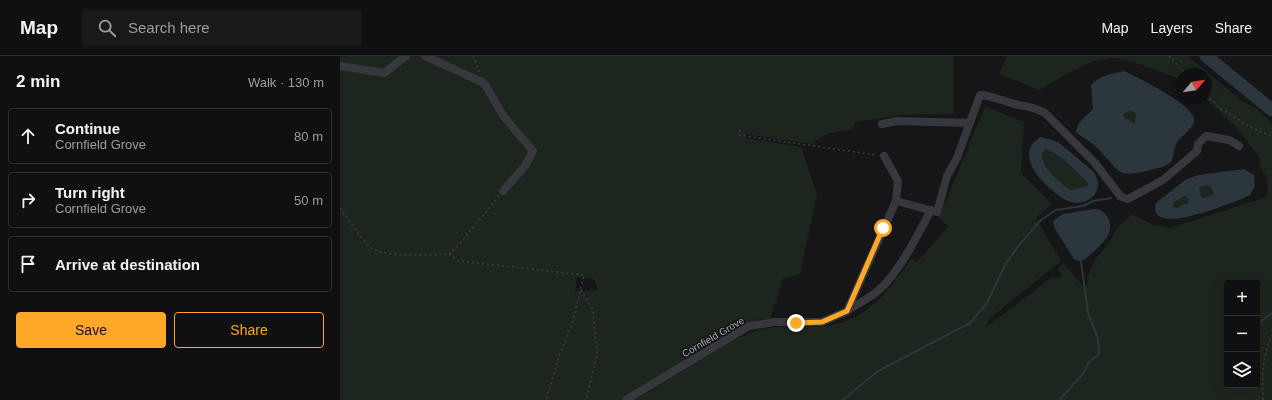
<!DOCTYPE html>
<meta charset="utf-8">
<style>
:root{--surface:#101012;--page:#19191b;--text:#f1f3f6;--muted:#9c9d9f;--line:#303032;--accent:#ffa727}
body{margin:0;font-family:Helvetica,sans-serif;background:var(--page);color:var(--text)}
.controls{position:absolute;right:12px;bottom:12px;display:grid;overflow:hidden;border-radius:4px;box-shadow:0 4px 16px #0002}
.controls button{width:36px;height:36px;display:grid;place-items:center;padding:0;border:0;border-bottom:1px solid var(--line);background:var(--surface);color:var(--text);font:20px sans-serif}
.compass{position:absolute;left:836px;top:12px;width:36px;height:36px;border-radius:50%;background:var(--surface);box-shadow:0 4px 16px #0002;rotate:61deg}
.stop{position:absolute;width:12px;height:12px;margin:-9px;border:3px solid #ffa727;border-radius:50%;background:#fff}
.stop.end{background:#ffa727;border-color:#fff;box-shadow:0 1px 4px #0008}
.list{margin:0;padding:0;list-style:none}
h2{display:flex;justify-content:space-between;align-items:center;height:52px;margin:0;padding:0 16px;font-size:17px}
h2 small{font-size:13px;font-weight:400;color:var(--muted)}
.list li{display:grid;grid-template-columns:26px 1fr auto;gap:12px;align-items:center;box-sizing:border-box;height:56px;margin:0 8px 8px;padding:0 8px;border:1px solid var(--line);border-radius:4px}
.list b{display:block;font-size:15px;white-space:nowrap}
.list p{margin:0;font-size:13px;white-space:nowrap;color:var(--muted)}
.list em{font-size:13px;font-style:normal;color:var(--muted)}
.actions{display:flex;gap:8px;padding:12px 16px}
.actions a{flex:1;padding:9px 0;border:1px solid var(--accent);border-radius:4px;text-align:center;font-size:14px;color:var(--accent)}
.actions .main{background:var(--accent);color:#111}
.icon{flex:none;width:22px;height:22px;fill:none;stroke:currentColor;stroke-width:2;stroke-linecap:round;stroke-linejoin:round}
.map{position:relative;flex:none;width:932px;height:344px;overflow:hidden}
header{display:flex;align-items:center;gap:24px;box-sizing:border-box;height:56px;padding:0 20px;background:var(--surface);border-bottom:1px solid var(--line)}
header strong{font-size:19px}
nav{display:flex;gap:22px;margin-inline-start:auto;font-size:14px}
.search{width:280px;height:36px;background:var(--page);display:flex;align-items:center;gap:10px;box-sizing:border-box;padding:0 14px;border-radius:4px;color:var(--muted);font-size:15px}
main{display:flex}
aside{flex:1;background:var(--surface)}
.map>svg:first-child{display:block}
.green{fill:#1d261e;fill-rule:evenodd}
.water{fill:#2b363d;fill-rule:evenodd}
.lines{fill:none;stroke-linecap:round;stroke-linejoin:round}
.stream{stroke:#2b363d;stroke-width:2}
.river{stroke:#2b363d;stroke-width:13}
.path{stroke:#3c3f44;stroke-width:1.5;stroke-dasharray:2 3;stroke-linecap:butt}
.minor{stroke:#36383d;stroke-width:8}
.route{stroke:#ffa727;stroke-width:5}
.labels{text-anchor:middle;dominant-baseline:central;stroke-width:3;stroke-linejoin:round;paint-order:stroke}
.street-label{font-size:10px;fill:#a7aeb9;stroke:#111113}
</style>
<header>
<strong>Map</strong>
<div class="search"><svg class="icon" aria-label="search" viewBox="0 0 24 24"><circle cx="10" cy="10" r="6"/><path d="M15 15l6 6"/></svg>Search here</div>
<nav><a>Map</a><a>Layers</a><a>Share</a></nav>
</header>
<main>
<aside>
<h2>2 min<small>Walk · 130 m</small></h2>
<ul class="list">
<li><svg class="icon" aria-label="ahead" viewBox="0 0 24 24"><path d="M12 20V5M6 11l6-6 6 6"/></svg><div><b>Continue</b><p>Cornfield Grove</p></div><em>80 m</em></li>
<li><svg class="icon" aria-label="right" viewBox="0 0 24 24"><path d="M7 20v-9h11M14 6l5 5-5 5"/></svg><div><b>Turn right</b><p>Cornfield Grove</p></div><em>50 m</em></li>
<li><svg class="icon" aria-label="arrive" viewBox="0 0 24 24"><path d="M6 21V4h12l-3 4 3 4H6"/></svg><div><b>Arrive at destination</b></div></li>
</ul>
<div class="actions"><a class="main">Save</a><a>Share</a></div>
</aside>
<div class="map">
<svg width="932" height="344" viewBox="0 0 932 344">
<rect width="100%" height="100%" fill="#161618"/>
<!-- green -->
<g class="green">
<path d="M0,0H614V58L561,59L515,66L513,73C500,75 481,77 473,88L406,78L405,82L461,91L477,138L460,218L443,223L430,263H420L407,267L281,344H0ZM237,221L254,223L258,234L235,235Z"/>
<path d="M667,0H848L901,44L919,54L932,68V344H295C318,330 340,317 363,303C379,293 395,282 413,276C431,269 452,271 471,271C523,270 543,242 571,203L577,206L608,171L598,160L606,145L645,50L684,66L681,114L682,118L712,148L696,162L721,205L650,262L645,272L711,222H717L722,219L717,213L723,207L743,230L748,229L747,222L756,202L768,189L777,172L792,158L814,169L830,172L927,141V122L919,109L921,103L897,72L865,42L866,18H842V24C824,18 790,2 772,2C746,3 720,23 699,34L659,18ZM887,227H917V329H887Z"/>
<circle cx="790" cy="61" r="5.5"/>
<path d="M706,93C722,98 736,115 748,127V130L730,134C717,123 704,116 702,98Z"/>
<polygon points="865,129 871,131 874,138 864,142 859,135 859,132"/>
<polygon points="845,140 849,144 848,147 836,152 833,151 834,146"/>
</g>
<!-- water -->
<g class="water">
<path d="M784,15C799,22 850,47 854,62C856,71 842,79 837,86C834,92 834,101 831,106C826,111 817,112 811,114C774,123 781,115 758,93C752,86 743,82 736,76C737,65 747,60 753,53L751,29C760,19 772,18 784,15ZM790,55L794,56L796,59L795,65L793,67L784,61V58Z"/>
<path d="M701,81L718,86L753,115C769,137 743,154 726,144C707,134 670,98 701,81ZM706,93C722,99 736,115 748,127V130L730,134C717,123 704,116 702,98Z"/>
<path d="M904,113L914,119L915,130L910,139C897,145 806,184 816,147L845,124L858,119ZM865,129L871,131L874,138L864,142L861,140L859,132ZM845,140L849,144L848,147L836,152L833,151L834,146Z"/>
<path d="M753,153C760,153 764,155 768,162C776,177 761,189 751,198C746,202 745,205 738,205L734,203L715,173L713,165L723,158Z"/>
</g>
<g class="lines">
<!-- stream -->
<g class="stream">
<polyline points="920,266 932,257"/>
<polyline points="503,344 538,315 630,267 647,247 665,209 679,189 701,164 716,154 743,150 753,145 771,142"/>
<polyline points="719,344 743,318 749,306 759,298 758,282 748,257 741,205"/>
</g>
<!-- river -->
<polyline class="river" points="866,0 932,54"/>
<!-- path -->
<g class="path">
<polyline points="133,0 140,17"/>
<polyline points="829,0 846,18"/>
<polyline points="866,39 880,52 910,71 932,80"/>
<polyline points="400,74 399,79 536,99"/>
<path d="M0,152C10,165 19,180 30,191C42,202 93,199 109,198L118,205L244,219L232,269L220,297L206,344"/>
<polyline points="109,198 119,189 159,140"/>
<polyline points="241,234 253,254 257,298 246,344"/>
<path d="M923,344C922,320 922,302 932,279"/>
</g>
<!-- minor -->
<g class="minor">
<polyline points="85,0 144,27 164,61 193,95 185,110 163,135"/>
<polyline points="0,10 44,17 66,0"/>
<polyline points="542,68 557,65 630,67"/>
<polyline points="544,100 558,125 556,145"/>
<path d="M507,255C517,248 530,242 539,234C560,215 577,180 591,154"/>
<path d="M286,344L409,270L435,266H482L507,255L556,145L597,156L607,120L617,102L640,39C653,40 663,45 675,48C686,51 695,51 705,57L755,107L781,141L788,143L823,124L857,95L858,88L866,80L889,84L899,90"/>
</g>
</g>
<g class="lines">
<!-- route -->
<polyline class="route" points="456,267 482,266 507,255 543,172"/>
</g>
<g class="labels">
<!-- street labels -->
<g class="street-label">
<text transform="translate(373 281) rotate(-30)">Cornfield Grove</text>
</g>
</g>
</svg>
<div class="controls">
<button>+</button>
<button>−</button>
<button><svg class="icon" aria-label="layers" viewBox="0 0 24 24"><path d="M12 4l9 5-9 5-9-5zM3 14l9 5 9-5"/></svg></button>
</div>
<svg class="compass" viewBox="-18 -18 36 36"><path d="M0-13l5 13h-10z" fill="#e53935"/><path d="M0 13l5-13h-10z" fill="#9c9d9f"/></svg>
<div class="stop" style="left:543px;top:172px"></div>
<div class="stop end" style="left:456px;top:267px"></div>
</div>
</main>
